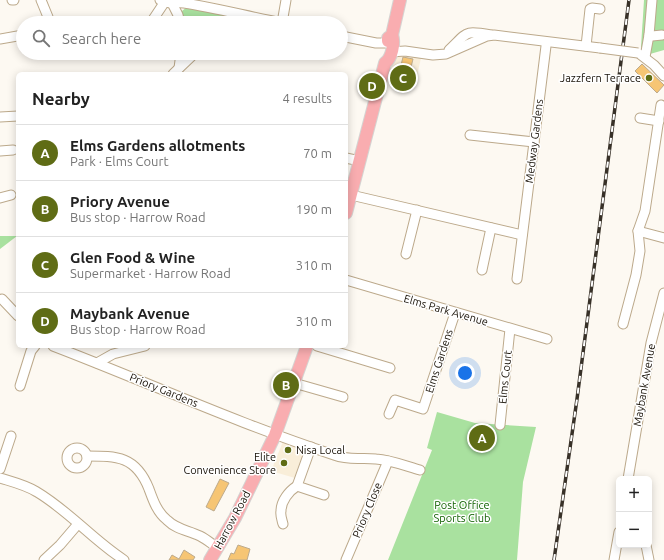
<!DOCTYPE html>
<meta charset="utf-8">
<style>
:root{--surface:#fff;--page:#f6f6f6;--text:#222;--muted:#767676;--line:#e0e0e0;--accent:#5f6c15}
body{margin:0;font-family:Ubuntu,sans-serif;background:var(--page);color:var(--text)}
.controls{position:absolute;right:12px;bottom:12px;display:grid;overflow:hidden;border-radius:6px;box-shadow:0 2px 10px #0003}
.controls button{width:36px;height:36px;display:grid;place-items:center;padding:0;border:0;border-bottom:1px solid var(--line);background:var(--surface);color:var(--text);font:20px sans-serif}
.you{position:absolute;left:465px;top:373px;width:14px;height:14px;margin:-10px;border:3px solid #fff;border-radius:50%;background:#1a73e8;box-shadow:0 0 0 6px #1a73e833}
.badge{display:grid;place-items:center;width:26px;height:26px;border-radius:50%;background:var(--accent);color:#fff;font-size:13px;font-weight:700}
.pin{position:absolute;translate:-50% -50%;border:2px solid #fff;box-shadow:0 1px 4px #0006}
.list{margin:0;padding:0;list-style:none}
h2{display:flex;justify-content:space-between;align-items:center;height:52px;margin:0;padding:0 16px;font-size:17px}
h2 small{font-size:13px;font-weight:400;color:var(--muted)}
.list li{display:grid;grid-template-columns:26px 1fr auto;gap:12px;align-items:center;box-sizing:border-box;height:56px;padding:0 16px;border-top:1px solid var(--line)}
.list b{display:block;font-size:15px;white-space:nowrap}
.list p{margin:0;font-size:13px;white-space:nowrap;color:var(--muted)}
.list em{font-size:13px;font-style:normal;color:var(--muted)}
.icon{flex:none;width:22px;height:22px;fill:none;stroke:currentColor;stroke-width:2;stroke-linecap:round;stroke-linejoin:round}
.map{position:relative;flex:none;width:664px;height:560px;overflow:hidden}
.search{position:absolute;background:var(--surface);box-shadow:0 2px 10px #0003;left:16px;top:16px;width:332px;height:44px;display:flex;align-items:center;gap:10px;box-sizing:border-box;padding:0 14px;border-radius:22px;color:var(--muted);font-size:15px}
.panel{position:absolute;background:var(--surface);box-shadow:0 2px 10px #0003;left:16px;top:72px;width:332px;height:276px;border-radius:6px}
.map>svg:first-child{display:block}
.commercial{fill:#f9eed9}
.green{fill:#a9e19f}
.building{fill:#f6c574;stroke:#bdaa8c}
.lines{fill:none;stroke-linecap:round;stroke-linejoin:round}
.minor-casing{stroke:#bca98b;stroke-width:11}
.major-casing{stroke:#d5d4d2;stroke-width:14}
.minor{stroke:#fff;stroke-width:9}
.major{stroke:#f9adb0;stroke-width:12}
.rail-casing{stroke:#383128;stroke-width:3.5}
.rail{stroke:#fff;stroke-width:2;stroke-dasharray:6;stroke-linecap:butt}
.minor-bridge-casing{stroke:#bca98b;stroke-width:11;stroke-linecap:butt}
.minor-bridge{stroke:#fff;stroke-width:9}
.poi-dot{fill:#5f6c15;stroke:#fff;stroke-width:1.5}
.labels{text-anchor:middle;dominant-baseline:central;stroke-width:3;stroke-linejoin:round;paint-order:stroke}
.poi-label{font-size:11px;fill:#181107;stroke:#fff;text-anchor:end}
.street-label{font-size:11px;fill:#181107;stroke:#fff}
.park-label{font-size:11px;fill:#116200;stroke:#fff}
</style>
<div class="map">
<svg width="664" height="560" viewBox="0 0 664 560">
<rect width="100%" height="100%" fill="#fdf9f2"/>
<!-- commercial -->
<g class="commercial">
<polygon points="402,55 421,58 414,89 386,82 393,57"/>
<polygon points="284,439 307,447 295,478 271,471"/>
</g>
<!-- green -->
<g class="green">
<polygon points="644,0 664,0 664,50 650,54 641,47"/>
<polygon points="187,7 248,21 240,23 183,23 182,11"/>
<polygon points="0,236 17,236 0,249"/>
<polygon points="437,412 475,423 536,427 523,482 517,560 388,560 432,450 427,448"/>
</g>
<!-- building -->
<g class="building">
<polygon points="403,57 413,59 409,75 412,76 411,79 408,79 407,84 397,82"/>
<polygon points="642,64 664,85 657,93 635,71"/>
<polygon points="220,479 229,483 214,511 206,507"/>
<polygon points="238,545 250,549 247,560 228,560 231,553 234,554"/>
<polygon points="184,550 195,557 193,560 169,560 172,555 179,559"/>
</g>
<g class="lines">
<defs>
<g id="minor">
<polyline points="12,0 14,0"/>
<polyline points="41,0 48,17 48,23"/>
<path d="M160,0C168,5 175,2 184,3C217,8 250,17 283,23"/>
<polyline points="172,3 178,15 180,23"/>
<polyline points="149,23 152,21 164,3"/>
<polyline points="282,23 286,0"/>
<polyline points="649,35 652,36 662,35"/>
<polyline points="341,36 376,43 387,43"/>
<polyline points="0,39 23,35"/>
<polyline points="586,46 590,9 592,8 600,9"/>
<path d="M449,50C468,32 464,30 491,35"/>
<polyline points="391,52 405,51 433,55 446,54 487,36 494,35 600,48"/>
<polyline points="641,55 654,65 664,76"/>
<polyline points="645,57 649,35 652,0"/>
<polyline points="179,68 181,53"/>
<polyline points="173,74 195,53"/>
<polyline points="0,117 18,116"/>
<polyline points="640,118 659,121"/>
<polyline points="470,135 534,142"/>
<polyline points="0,151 13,150"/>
<polyline points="346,158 360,161"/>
<polyline points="351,195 522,235"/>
<polyline points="0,198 11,195"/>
<polyline points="638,231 664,238"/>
<polyline points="406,254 417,210"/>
<polyline points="482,270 491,228"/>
<polyline points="517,279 546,46"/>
<polyline points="346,280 547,339"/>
<polyline points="2,299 18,316"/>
<polyline points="623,324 636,275 640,251 638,231 645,211 661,105"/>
<path d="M53,346C147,382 239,424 334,455C351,461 360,457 376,459C391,460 406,466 420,470"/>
<polyline points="317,346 390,368"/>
<polyline points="97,363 113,354 145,346"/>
<polyline points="294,383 343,397"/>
<polyline points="20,386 31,351 35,346"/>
<polyline points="389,414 395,400 423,409 455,313"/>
<polyline points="500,425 510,329"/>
<polyline points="311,447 297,486 324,495"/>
<circle cx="77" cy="458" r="10"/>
<path d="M87,456C117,456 136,456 149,489C153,500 157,512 167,520C177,530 188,530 200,536C206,539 212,544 218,548"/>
<polyline points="0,469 11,436"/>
<path d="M0,478C13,482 26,485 37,492C69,511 93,540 124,560"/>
<polyline points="628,479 651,343 664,293"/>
<path d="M283,524C282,520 280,515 281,511C281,501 289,491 297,486"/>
<polyline points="646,545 649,560"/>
<polyline points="44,560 60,545 78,524"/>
<polyline points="346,560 388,461"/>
<polyline points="614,560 619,532"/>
</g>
<g id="major">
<polyline points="388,41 388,38 392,35 400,0"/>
<path d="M346,213L385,63C392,58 395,43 392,35"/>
<polyline points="210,560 235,518 275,435 307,346"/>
</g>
</defs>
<!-- minor casing -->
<use href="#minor" class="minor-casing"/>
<!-- major casing -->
<use href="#major" class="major-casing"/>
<!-- minor -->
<use href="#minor" class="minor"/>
<!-- major -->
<use href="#major" class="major"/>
<defs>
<polyline id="rail" points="554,560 577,399 629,0"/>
</defs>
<!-- rail casing -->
<use href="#rail" class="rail-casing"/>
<!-- rail -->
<use href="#rail" class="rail"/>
<defs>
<polyline id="minor-bridge" points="600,48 638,53"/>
</defs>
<!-- minor-bridge casing -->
<use href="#minor-bridge" class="minor-bridge-casing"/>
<!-- minor-bridge -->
<use href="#minor-bridge" class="minor-bridge"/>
</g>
<!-- markers -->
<g class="poi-dot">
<circle cx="649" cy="78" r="4"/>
<circle cx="288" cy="450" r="4"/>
<circle cx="284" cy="463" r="4"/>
</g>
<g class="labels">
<!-- poi labels -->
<g class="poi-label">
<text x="641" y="78">Jazzfern Terrace</text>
<text x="296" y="450" text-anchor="start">Nisa Local</text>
<text x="276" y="457">Elite<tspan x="276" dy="13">Convenience Store</tspan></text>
</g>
<!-- street labels -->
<g class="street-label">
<text transform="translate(534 141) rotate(-83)">Medway Gardens</text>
<text transform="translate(446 310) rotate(16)">Elms Park Avenue</text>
<text transform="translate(439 361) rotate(-72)">Elms Gardens</text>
<text transform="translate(505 377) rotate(-84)">Elms Court</text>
<text transform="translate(644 385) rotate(-80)">Maybank Avenue</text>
<text transform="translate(164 390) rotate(22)">Priory Gardens</text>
<text transform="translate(367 510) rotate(-67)">Priory Close</text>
<text transform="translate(232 520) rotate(-62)">Harrow Road</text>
</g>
<!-- park labels -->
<g class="park-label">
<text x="462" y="505">Post Office<tspan x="462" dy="13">Sports Club</tspan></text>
</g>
</g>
</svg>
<div class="controls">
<button>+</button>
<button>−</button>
</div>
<div class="you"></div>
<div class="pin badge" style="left:482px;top:438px">A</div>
<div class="pin badge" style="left:286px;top:385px">B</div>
<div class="pin badge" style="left:403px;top:78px">C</div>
<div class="pin badge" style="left:372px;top:86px">D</div>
<div class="search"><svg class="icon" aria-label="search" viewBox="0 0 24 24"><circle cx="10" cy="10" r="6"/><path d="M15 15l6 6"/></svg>Search here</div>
<section class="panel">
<h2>Nearby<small>4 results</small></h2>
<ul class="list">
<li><span class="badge">A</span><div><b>Elms Gardens allotments</b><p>Park · Elms Court</p></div><em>70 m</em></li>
<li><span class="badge">B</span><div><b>Priory Avenue</b><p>Bus stop · Harrow Road</p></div><em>190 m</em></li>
<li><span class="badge">C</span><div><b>Glen Food &amp; Wine</b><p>Supermarket · Harrow Road</p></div><em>310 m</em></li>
<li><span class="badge">D</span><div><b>Maybank Avenue</b><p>Bus stop · Harrow Road</p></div><em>310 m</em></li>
</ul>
</section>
</div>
